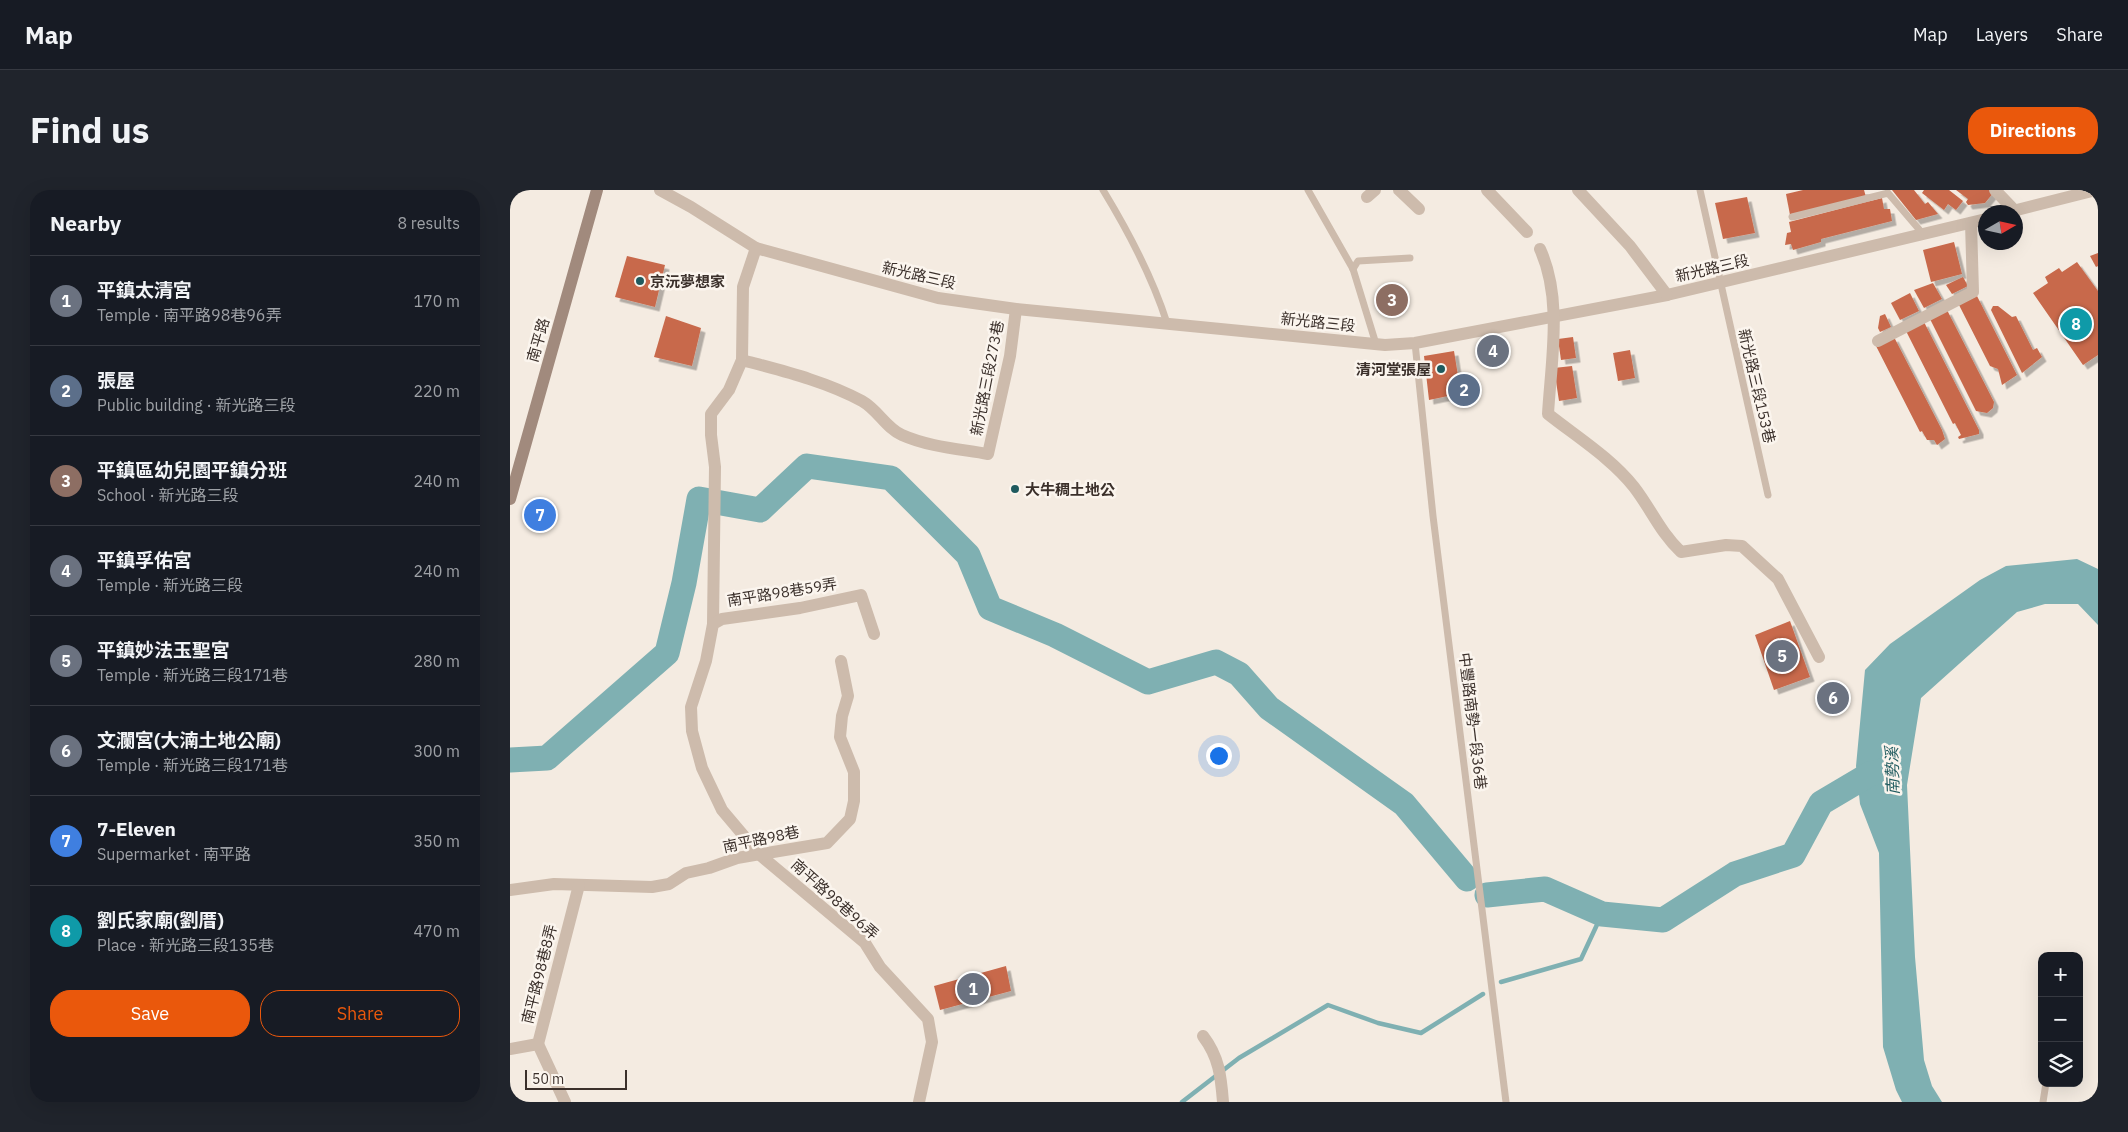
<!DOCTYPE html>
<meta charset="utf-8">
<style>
:root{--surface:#171b24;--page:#20242c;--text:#f1f3f6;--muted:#9ea1a6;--line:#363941;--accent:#ea580c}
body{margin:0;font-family:"IBM Plex Sans","Noto Sans TC",sans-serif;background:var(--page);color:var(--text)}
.controls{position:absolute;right:15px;bottom:15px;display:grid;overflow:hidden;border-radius:10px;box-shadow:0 5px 20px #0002}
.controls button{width:45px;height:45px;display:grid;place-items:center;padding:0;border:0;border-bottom:1px solid var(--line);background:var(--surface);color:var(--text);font:25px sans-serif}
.compass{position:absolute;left:1468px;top:15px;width:45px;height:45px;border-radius:50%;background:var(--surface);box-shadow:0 5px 20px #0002;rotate:81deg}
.scale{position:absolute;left:15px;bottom:12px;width:102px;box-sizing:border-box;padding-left:5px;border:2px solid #3b302b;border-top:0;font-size:14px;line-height:18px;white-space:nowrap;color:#3b302b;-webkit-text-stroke:4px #fbf5ee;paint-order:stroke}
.you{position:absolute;left:708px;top:565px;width:18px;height:18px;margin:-12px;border:4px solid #fff;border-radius:50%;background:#1a73e8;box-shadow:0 0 0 8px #1a73e833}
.badge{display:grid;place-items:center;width:32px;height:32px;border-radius:50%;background:var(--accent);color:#fff;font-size:16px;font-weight:700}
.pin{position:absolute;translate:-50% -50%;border:2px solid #fff;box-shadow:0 1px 5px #0006}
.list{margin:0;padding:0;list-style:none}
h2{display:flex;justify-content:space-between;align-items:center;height:65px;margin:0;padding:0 20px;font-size:21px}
h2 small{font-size:16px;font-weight:400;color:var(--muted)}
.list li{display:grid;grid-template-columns:32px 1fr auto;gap:15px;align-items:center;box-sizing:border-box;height:90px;padding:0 20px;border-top:1px solid var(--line)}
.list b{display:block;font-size:19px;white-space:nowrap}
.list p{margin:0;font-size:16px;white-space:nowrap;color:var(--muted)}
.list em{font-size:16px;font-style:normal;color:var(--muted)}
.actions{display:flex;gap:10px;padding:15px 20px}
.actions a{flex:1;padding:11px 0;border:1px solid var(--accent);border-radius:20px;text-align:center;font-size:18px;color:var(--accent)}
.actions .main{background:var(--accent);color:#fff}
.icon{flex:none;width:28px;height:28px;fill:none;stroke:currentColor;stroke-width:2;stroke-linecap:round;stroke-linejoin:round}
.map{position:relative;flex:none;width:1588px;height:912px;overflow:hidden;border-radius:20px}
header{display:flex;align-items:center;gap:30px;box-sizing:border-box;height:70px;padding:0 25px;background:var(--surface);border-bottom:1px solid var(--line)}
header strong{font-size:24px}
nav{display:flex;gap:28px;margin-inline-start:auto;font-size:18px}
.intro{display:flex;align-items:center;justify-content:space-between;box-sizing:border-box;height:120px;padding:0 30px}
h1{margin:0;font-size:35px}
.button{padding:12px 22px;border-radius:20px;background:var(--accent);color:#fff;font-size:18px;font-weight:700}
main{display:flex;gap:30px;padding:0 30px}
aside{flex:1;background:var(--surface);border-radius:20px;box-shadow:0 5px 20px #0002}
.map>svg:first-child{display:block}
.water{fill:#7fb0b2}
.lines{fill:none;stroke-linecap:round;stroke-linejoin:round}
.stream{stroke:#7fb0b2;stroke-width:4.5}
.river{stroke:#7fb0b2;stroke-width:25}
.building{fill:#c8694b;filter:url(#shadow)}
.lane{stroke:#cdbbac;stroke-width:7}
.street{stroke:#cdbbac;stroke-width:12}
.secondary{stroke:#a18a7d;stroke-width:12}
.poi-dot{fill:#1f5a5e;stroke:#fbf5ee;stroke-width:2}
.labels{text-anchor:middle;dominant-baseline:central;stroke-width:5;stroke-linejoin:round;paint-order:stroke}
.street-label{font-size:15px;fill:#3b302b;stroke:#fbf5ee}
.poi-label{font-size:15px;font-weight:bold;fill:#3b302b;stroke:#fbf5ee;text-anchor:start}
.water-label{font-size:16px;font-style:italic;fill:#1f5a5e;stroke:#fbf5ee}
</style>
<header>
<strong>Map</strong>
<nav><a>Map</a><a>Layers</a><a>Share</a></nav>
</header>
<div class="intro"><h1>Find us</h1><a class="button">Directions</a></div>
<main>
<aside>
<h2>Nearby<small>8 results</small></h2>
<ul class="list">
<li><span class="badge" style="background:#6b7280">1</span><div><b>平鎮太清宮</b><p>Temple · 南平路98巷96弄</p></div><em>170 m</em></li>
<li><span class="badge" style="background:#5c6f8a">2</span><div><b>張屋</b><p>Public building · 新光路三段</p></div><em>220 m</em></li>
<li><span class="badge" style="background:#8d6e63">3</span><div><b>平鎮區幼兒園平鎮分班</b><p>School · 新光路三段</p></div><em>240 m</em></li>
<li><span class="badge" style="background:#6b7280">4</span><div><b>平鎮孚佑宮</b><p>Temple · 新光路三段</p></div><em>240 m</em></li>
<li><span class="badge" style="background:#6b7280">5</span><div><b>平鎮妙法玉聖宮</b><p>Temple · 新光路三段171巷</p></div><em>280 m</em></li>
<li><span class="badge" style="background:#6b7280">6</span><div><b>文瀾宮(大湳土地公廟)</b><p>Temple · 新光路三段171巷</p></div><em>300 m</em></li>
<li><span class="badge" style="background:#3f7fe0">7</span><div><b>7-Eleven</b><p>Supermarket · 南平路</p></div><em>350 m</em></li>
<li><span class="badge" style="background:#0f9aa8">8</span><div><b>劉氏家廟(劉厝)</b><p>Place · 新光路三段135巷</p></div><em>470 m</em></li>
</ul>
<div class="actions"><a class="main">Save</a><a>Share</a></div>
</aside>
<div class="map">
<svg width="1588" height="912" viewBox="0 0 1588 912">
<defs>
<filter id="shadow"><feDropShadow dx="4.5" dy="4.5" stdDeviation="0" flood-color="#0004"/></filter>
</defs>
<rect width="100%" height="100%" fill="#f4ebe1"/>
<!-- water -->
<polygon class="water" points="1567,369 1588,379 1588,435 1568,414 1535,414 1507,422 1411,508 1397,595 1405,767 1414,870 1422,896 1432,912 1392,912 1386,900 1373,857 1369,663 1350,614 1346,576 1355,480 1380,454 1470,390 1496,376"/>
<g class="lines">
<!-- stream -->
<g class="stream">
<polyline points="991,792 1071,769 1092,724"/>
<polyline points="672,912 729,868 818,815 868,833 911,843 973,804"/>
</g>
<!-- river -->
<g class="river">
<polyline points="0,570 37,568 157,463 174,393 189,309 250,320 297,276 381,288 458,365 480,418 545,445 638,492 706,472 729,484 759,518 894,614 957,689"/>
<polyline points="977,705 1035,699 1092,724 1153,730 1225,684 1283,665 1311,613 1360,584 1380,579"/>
</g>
</g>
<!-- building -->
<g class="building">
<polygon points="1293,0 1354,0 1356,7 1280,25 1276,4"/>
<polygon points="1382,0 1404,0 1415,14 1418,12 1428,24 1406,30"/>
<polygon points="1414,0 1439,0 1453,11 1446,20 1438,14 1434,20 1412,3"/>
<polygon points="1446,0 1482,0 1484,2 1475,13 1458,15 1456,12 1458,9"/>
<polygon points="1237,7 1245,43 1213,49 1205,13"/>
<polygon points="1372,8 1374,19 1380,19 1382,31 1311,49 1311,52 1283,60 1281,54 1275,55 1277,43 1281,42 1279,32"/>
<polygon points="1444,52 1452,84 1421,92 1413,60"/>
<polygon points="1588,63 1588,76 1586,77 1580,66"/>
<polygon points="117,66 155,75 145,117 105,107"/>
<polygon points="1567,72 1588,101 1588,165 1573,175 1523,103 1538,93 1535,87 1549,78 1552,82"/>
<polygon points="1453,87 1458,96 1442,104 1436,95"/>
<polygon points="1423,93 1432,109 1414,118 1404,100"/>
<polygon points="1400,103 1409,121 1390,130 1381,113"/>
<polygon points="1467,106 1507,185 1492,195 1488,179 1480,176 1449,115"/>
<polygon points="1483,116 1488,116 1502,127 1506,126 1523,160 1527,158 1532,167 1512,183 1481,120"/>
<polygon points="1437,120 1484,212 1483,218 1477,223 1466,221 1420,129"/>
<polygon points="1375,124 1381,137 1370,142 1368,138 1370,126"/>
<polygon points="156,126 191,138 182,176 144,167"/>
<polygon points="1414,132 1469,240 1469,244 1449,249 1448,247 1451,245 1445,233 1443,234 1396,141"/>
<polygon points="1063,147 1066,168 1051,170 1048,149"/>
<polygon points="1384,147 1432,240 1435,249 1427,255 1424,250 1417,250 1412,241 1410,242 1366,156"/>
<polygon points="1120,160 1125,188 1108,191 1103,163"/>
<polygon points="944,161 949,192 941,193 943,205 919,210 914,166"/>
<polygon points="1062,176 1067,208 1049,211 1044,178"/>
<polygon points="1280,431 1300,487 1264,500 1245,445"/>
<polygon points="496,776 501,801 430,820 424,796"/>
</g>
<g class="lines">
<!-- lane -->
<g class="lane">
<path d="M593,0C618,41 642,86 657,133"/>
<polyline points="798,0 843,79 866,154"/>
<polyline points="1190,0 1258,305"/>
<polyline points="1282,27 1378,3 1413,44"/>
<polyline points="843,79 848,71 900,68"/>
<polyline points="905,153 923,326 996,912"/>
<polyline points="1533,912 1536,893"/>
</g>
<!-- street -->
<g class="street">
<polyline points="150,0 181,17 246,58 428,108 506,119 875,155 905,153 1157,105 1476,29"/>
<polyline points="889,0 909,19"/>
<polyline points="977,0 1017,42"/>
<polyline points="1068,0 1120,56 1157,105"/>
<polyline points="1485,0 1505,21"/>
<polyline points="857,7 865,0"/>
<polyline points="1499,22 1586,0"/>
<path d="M1030,59C1053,109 1041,171 1038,224C1067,247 1101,268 1124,297C1141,319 1150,342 1171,362L1216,355L1232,356L1268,389L1309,467"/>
<polyline points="1368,151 1463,102 1461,33"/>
<path d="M232,170C273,181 315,191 352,211C368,220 376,238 392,245C419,257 450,259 478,264L500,166L506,119"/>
<polyline points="203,434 205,277 201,245 201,224 219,200 232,170 233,97 246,58"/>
<polyline points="364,444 351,405 290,418 212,429 203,434 196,471 181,517 182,541 192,578 212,620 250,665 355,753 370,777 418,829 422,852 409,912"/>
<polyline points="0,700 44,694 142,697 159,694 176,683 199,678 227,668 317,653 340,629 344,611 344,582 330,547 332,526 338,506 331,471"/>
<path d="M693,846C709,867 711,886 713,912"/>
<polyline points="28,854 55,912"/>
<polyline points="0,859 28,854 69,695"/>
</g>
<!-- secondary -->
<polyline class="secondary" points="0,309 87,0"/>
</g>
<!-- markers -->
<g class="poi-dot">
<circle cx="130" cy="91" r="5"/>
<circle cx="931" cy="179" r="5"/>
<circle cx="505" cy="299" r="5"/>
</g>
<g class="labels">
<!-- street labels -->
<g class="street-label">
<text transform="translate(1202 78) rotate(-13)">新光路三段</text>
<text transform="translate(409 85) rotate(13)">新光路三段</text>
<text transform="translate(808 132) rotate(6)">新光路三段</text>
<text transform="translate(28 150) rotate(-74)">南平路</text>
<text transform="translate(477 188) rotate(-79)">新光路三段273巷</text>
<text transform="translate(1247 196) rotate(77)">新光路三段153巷</text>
<text transform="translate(272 402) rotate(-9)">南平路98巷59弄</text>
<text transform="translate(963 531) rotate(83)">中豐路南勢一段36巷</text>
<text transform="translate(251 649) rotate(-12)">南平路98巷</text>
<text transform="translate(325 709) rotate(42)">南平路98巷96弄</text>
<text transform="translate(29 784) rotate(-76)">南平路98巷8弄</text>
</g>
<!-- poi labels -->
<g class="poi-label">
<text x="140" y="91">京沅夢想家</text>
<text x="921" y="179" text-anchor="end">清河堂張屋</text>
<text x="515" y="299">大牛稠土地公</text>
</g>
<!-- water labels -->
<g class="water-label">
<text transform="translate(1382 581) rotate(-92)">南勢溪</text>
</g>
</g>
</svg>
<div class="controls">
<button>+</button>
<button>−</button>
<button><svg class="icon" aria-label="layers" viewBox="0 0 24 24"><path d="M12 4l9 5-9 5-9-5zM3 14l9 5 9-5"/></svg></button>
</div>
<svg class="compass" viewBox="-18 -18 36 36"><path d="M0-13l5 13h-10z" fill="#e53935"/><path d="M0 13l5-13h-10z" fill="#9ea1a6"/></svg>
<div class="scale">50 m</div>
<div class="you"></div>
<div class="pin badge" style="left:463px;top:799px;background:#6b7280">1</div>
<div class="pin badge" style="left:954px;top:200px;background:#5c6f8a">2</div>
<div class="pin badge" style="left:882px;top:110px;background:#8d6e63">3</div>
<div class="pin badge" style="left:983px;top:161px;background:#6b7280">4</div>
<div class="pin badge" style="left:1272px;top:466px;background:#6b7280">5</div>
<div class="pin badge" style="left:1323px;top:508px;background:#6b7280">6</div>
<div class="pin badge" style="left:30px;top:325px;background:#3f7fe0">7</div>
<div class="pin badge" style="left:1566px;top:134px;background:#0f9aa8">8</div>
</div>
</main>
